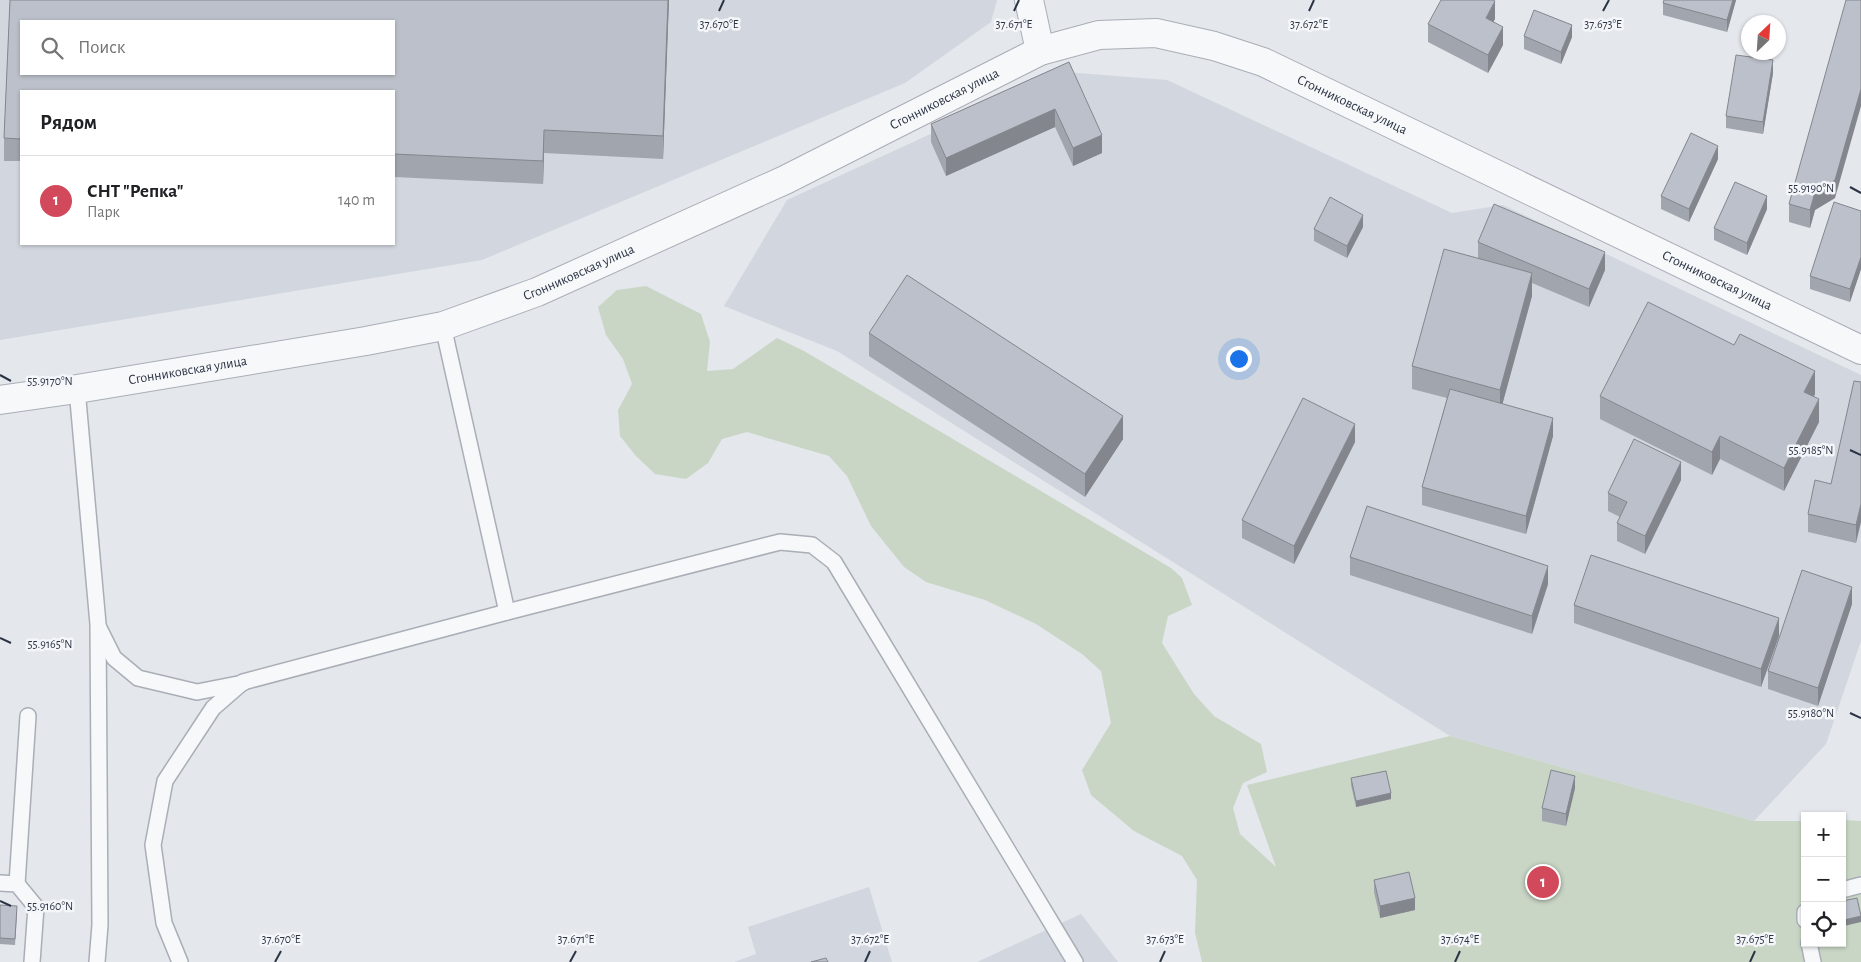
<!DOCTYPE html>
<html lang="ru">
<meta charset="utf-8">
<style>
:root{--surface:#fff;--page:#f6f6f6;--text:#202124;--muted:#757577;--line:#e0e0e0;--accent:#d1495b}
body{margin:0;font-family:"Alegreya Sans",sans-serif;background:var(--page);color:var(--text)}
.controls{position:absolute;right:15px;bottom:15px;display:grid;overflow:hidden;border-radius:0px;box-shadow:0 1px 4px #0004}
.controls button{width:45px;height:45px;display:grid;place-items:center;padding:0;border:0;border-bottom:1px solid var(--line);background:var(--surface);color:var(--text);font:25px sans-serif}
.compass{position:absolute;left:1741px;top:15px;width:45px;height:45px;border-radius:50%;background:var(--surface);box-shadow:0 1px 4px #0004;rotate:25deg}
.you{position:absolute;left:1238px;top:358px;width:18px;height:18px;margin:-12px;border:4px solid #fff;border-radius:50%;background:#1a73e8;box-shadow:0 0 0 8px #1a73e833}
.badge{display:grid;place-items:center;width:32px;height:32px;border-radius:50%;background:var(--accent);color:#fff;font-size:16px;font-weight:700}
.pin{position:absolute;translate:-50% -50%;border:2px solid #fff;box-shadow:0 1px 5px #0006}
.list{margin:0;padding:0;list-style:none}
h2{display:flex;justify-content:space-between;align-items:center;height:65px;margin:0;padding:0 20px;font-size:21px}
h2 small{font-size:16px;font-weight:400;color:var(--muted)}
.list li{display:grid;grid-template-columns:32px 1fr auto;gap:15px;align-items:center;box-sizing:border-box;height:90px;padding:0 20px;border-top:1px solid var(--line)}
.list b{display:block;font-size:19px;white-space:nowrap}
.list p{margin:0;font-size:16px;white-space:nowrap;color:var(--muted)}
.list em{font-size:16px;font-style:normal;color:var(--muted)}
.icon{flex:none;width:28px;height:28px;fill:none;stroke:currentColor;stroke-width:2;stroke-linecap:round;stroke-linejoin:round}
.map{position:relative;flex:none;width:1861px;height:962px;overflow:hidden}
.search{position:absolute;background:var(--surface);box-shadow:0 1px 4px #0004;left:20px;top:20px;width:375px;height:55px;display:flex;align-items:center;gap:12px;box-sizing:border-box;padding:0 18px;border-radius:0px;color:var(--muted);font-size:19px}
.panel{position:absolute;background:var(--surface);box-shadow:0 1px 4px #0004;left:20px;top:90px;width:375px;height:155px;border-radius:0px}
.map>svg:first-child{display:block}
.built{fill:#d2d6de;fill-rule:evenodd}
.green{fill:#c9d6c5}
.lines{fill:none;stroke-linecap:round;stroke-linejoin:round}
.service-casing{stroke:#a9aeb7;stroke-width:18}
.minor-casing{stroke:#a9aeb7;stroke-width:30}
.service{stroke:#f7f8fa;stroke-width:15}
.minor{stroke:#f7f8fa;stroke-width:28}
.wall{fill:#a1a5ae;fill-rule:evenodd}
.shaded-wall{fill:#83868d}
.building{fill:#bbc0ca;stroke:#83868d;fill-rule:evenodd}
.ticks{fill:none;stroke:#2b3445;stroke-width:2}
.labels{text-anchor:middle;dominant-baseline:central;stroke-width:5;stroke-linejoin:round;paint-order:stroke}
.street-label{font-size:14px;fill:#2b3445;stroke:#f4f6f9}
.ticks-label{font-size:12px;text-anchor:middle;fill:#2b3445;stroke:#f4f6f9;stroke-width:5;stroke-linejoin:round;paint-order:stroke}
</style>
<div class="map">
<svg width="1861" height="962" viewBox="0 0 1861 962">
<rect width="100%" height="100%" fill="#e4e7ec"/>
<!-- built -->
<g class="built">
<path d="M0,0H997L991,22L905,83L482,260L0,340ZM21,21H394V74H21ZM21,91H394V244H21Z"/>
<polygon points="1065,72 1167,80 1452,213 1503,205 1861,375 1861,641 1826,744 1754,821 1450,736 837,351 724,306 787,200"/>
<polygon points="869,887 892,962 734,962 756,954 748,927"/>
<polygon points="1081,914 1118,962 977,962"/>
</g>
<!-- green -->
<polygon class="green" points="646,286 701,314 710,342 707,371 733,369 777,338 804,351 1171,568 1182,578 1192,605 1168,616 1162,643 1194,694 1214,716 1261,744 1267,772 1243,783 1233,808 1240,834 1276,867 1247,785 1450,736 1754,821 1805,821 1805,943 1842,943 1842,820 1861,821 1861,962 1202,962 1195,933 1197,880 1182,856 1134,831 1091,795 1082,770 1111,723 1101,671 1082,654 1036,624 985,600 926,582 904,567 871,526 847,476 829,456 747,432 722,439 708,463 686,479 655,474 636,456 620,436 618,410 632,384 623,359 606,335 598,307 617,290"/>
<g class="lines">
<defs>
<g id="service">
<polyline points="443,326 507,612"/>
<polyline points="77,389 98,624 100,925 97,962"/>
<polyline points="99,628 114,658 138,678 197,692 243,683"/>
<polyline points="0,883 17,884 36,907 32,962"/>
<polyline points="17,884 28,716"/>
<polyline points="1842,890 1861,885"/>
<polyline points="1805,912 1805,920"/>
<polyline points="1809,943 1813,962"/>
<polyline points="180,962 164,923 153,845 165,781 213,708 243,682 507,612 780,542 812,545 834,562 1075,962"/>
</g>
<g id="minor">
<polyline points="1029,0 1040,51"/>
<path id="s1" d="M0,400L77,389L366,341L443,326L537,292L785,180L1040,51L1099,35L1156,33L1214,46L1263,62L1861,350"/>
</g>
</defs>
<!-- service casing -->
<use href="#service" class="service-casing"/>
<!-- minor casing -->
<use href="#minor" class="minor-casing"/>
<!-- service -->
<use href="#service" class="service"/>
<!-- minor -->
<use href="#minor" class="minor"/>
</g>
<!-- wall -->
<g class="wall">
<path d="M10,0H669L663,159L544,153L543,184L394,177V91H21V161H4V138ZM21,21H394V74H21Z"/>
<polygon points="1736,0 1727,32 1663,15 1663,3"/>
<polygon points="1495,19 1493,22 1503,45 1488,73 1428,42 1428,24"/>
<polygon points="1524,36 1572,37 1561,64 1524,49"/>
<polygon points="1069,62 1102,153 1073,166 1055,127 946,176 931,142 931,124"/>
<polygon points="1773,73 1763,134 1726,128 1726,116"/>
<polygon points="1718,159 1689,222 1661,209 1661,196"/>
<polygon points="1835,198 1815,210 1810,228 1789,222 1789,204"/>
<polygon points="1767,209 1747,255 1714,240 1714,228"/>
<polygon points="1861,211 1861,269 1850,302 1810,289 1810,276"/>
<polygon points="1363,227 1347,258 1314,241 1314,229"/>
<polygon points="1478,242 1605,270 1589,307 1532,283 1532,296 1502,404 1553,436 1526,534 1422,505 1422,487 1447,398 1412,389 1412,366 1478,258"/>
<polygon points="869,333 1123,439 1085,497 869,356"/>
<polygon points="1861,382 1856,543 1808,532 1808,514 1831,484"/>
<polygon points="1815,394 1814,396 1819,422 1784,491 1720,459 1712,475 1600,419 1600,396"/>
<polygon points="1355,442 1294,564 1242,538 1242,520"/>
<polygon points="1681,480 1645,554 1617,541 1617,523 1620,517 1608,511 1608,493"/>
<polygon points="1350,557 1548,584 1532,634 1350,575"/>
<polygon points="1852,604 1818,706 1768,689 1768,671"/>
<polygon points="1574,605 1779,636 1761,687 1574,623"/>
<polygon points="1351,778 1391,799 1356,807 1351,785"/>
<polygon points="1575,788 1566,826 1542,821 1542,808"/>
<polygon points="1374,880 1415,910 1380,918 1374,892"/>
<polygon points="0,905 17,913 15,945 0,944"/>
</g>
<!-- shaded-wall -->
<g class="shaded-wall">
<polygon points="668,0 669,0 663,159 663,136"/>
<polygon points="1733,0 1736,0 1727,32 1727,20"/>
<polygon points="1495,1 1495,19 1486,36 1486,18"/>
<polygon points="1572,25 1572,37 1561,64 1561,52"/>
<polygon points="1503,27 1503,45 1488,73 1488,55"/>
<polygon points="1773,60 1773,73 1763,134 1763,122"/>
<polygon points="1861,89 1861,106 1835,198 1815,210 1810,228 1810,210 1815,192"/>
<polygon points="1055,109 1055,127 946,176 946,158"/>
<polygon points="544,130 544,153 543,184 543,161"/>
<polygon points="1102,135 1102,153 1073,166 1073,148"/>
<polygon points="1718,146 1718,159 1689,222 1689,209"/>
<polygon points="1767,196 1767,209 1747,255 1747,243"/>
<polygon points="1363,215 1363,227 1347,258 1347,246"/>
<polygon points="1605,252 1605,270 1589,307 1589,289"/>
<polygon points="1861,257 1861,269 1850,302 1850,289"/>
<polygon points="1532,273 1532,296 1500,413 1500,390"/>
<polygon points="1815,371 1815,394 1804,415 1804,392"/>
<polygon points="1819,399 1819,422 1784,491 1784,468"/>
<polygon points="1123,416 1123,439 1085,497 1085,474"/>
<polygon points="1553,418 1553,436 1526,534 1526,516"/>
<polygon points="1355,424 1355,442 1294,564 1294,546"/>
<polygon points="1720,436 1720,459 1712,475 1712,452"/>
<polygon points="1681,462 1681,480 1645,554 1645,536"/>
<polygon points="1861,504 1861,522 1856,543 1856,525"/>
<polygon points="1548,566 1548,584 1532,634 1532,616"/>
<polygon points="1852,587 1852,604 1818,706 1818,688"/>
<polygon points="1779,618 1779,636 1761,687 1761,669"/>
<polygon points="1575,776 1575,788 1566,826 1566,814"/>
<polygon points="1391,793 1391,799 1356,807 1356,801"/>
<polygon points="1415,898 1415,910 1380,918 1380,906"/>
<polygon points="1861,916 1861,922 1844,926 1844,920"/>
</g>
<!-- building -->
<g class="building">
<path d="M10,0H668L663,136L544,130L543,161L394,154V91H21V139L4,138ZM21,21H394V74H21Z"/>
<polygon points="1441,0 1493,0 1495,1 1486,18 1503,27 1488,55 1428,24"/>
<polygon points="1664,0 1733,0 1727,20 1663,3"/>
<polygon points="1846,0 1861,0 1861,89 1835,180 1815,192 1810,210 1789,204"/>
<polygon points="1534,10 1572,25 1561,52 1524,36"/>
<polygon points="1736,55 1773,60 1763,122 1726,116"/>
<polygon points="1069,62 1102,135 1073,148 1055,109 946,158 931,124"/>
<polygon points="1691,133 1718,146 1689,209 1661,196"/>
<polygon points="1735,182 1767,196 1747,243 1714,228"/>
<polygon points="1330,197 1363,215 1347,246 1314,229"/>
<polygon points="1834,202 1861,211 1861,257 1850,289 1810,276"/>
<polygon points="1494,204 1605,252 1589,289 1478,242"/>
<polygon points="1444,249 1532,273 1500,390 1412,366"/>
<polygon points="907,275 1123,416 1085,474 869,333"/>
<polygon points="1648,302 1734,345 1740,334 1815,371 1804,392 1819,399 1784,468 1720,436 1712,452 1600,396"/>
<polygon points="1854,381 1861,382 1861,504 1856,525 1808,514 1815,480 1831,484"/>
<polygon points="1450,389 1553,418 1526,516 1422,487"/>
<polygon points="1303,398 1355,424 1294,546 1242,520"/>
<polygon points="1634,439 1681,462 1645,536 1617,523 1627,502 1608,493"/>
<polygon points="1367,506 1548,566 1532,616 1350,557"/>
<polygon points="1591,555 1779,618 1761,669 1574,605"/>
<polygon points="1802,570 1852,587 1818,688 1768,671"/>
<polygon points="1551,770 1575,776 1566,814 1542,808"/>
<polygon points="1386,771 1391,793 1356,801 1351,778"/>
<polygon points="1409,872 1415,898 1380,906 1374,880"/>
<polygon points="1857,898 1861,916 1844,920 1842,914 1842,901"/>
<polygon points="0,905 17,906 15,939 0,938"/>
<polygon points="826,958 828,962 811,962"/>
</g>
<!-- ticks -->
<path class="ticks" d="M719,11L724,0M1014,11L1019,0M1309,11L1314,0M1603,11L1609,0M1850,187L1861,193M0,375L11,381M1850,450L1861,455M0,638L11,643M1850,713L1861,718M0,901L11,906M275,962L281,951M570,962L576,951M865,962L870,951M1160,962L1165,951M1455,962L1460,951M1750,962L1755,951"/>
<g class="labels">
<!-- street labels -->
<g class="street-label">
<text stroke="none"><textPath href="#s1" startOffset="1000">Сгонниковская улица</textPath></text>
<text stroke="none"><textPath href="#s1" startOffset="1435">Сгонниковская улица</textPath></text>
<text stroke="none"><textPath href="#s1" startOffset="595">Сгонниковская улица</textPath></text>
<text stroke="none"><textPath href="#s1" startOffset="1840">Сгонниковская улица</textPath></text>
<text stroke="none"><textPath href="#s1" startOffset="190">Сгонниковская улица</textPath></text>
</g>
</g>
<g class="ticks-label">
<text x="719" y="28">37.670°E</text>
<text x="1014" y="28">37.671°E</text>
<text x="1309" y="28">37.672°E</text>
<text x="1603" y="28">37.673°E</text>
<text x="1811" y="192">55.9190°N</text>
<text x="50" y="385">55.9170°N</text>
<text x="1811" y="454">55.9185°N</text>
<text x="50" y="648">55.9165°N</text>
<text x="1811" y="717">55.9180°N</text>
<text x="50" y="910">55.9160°N</text>
<text x="281" y="943">37.670°E</text>
<text x="576" y="943">37.671°E</text>
<text x="870" y="943">37.672°E</text>
<text x="1165" y="943">37.673°E</text>
<text x="1460" y="943">37.674°E</text>
<text x="1755" y="943">37.675°E</text>
</g>
</svg>
<div class="controls">
<button>+</button>
<button>−</button>
<button><svg class="icon" aria-label="locate" viewBox="0 0 24 24"><circle cx="12" cy="12" r="6"/><path d="M12 2v4M12 18v4M2 12h4M18 12h4"/></svg></button>
</div>
<svg class="compass" viewBox="-18 -18 36 36"><path d="M0-13l5 13h-10z" fill="#e53935"/><path d="M0 13l5-13h-10z" fill="#757577"/></svg>
<div class="you"></div>
<div class="pin badge" style="left:1543px;top:882px">1</div>
<div class="search"><svg class="icon" aria-label="search" viewBox="0 0 24 24"><circle cx="10" cy="10" r="6"/><path d="M15 15l6 6"/></svg>Поиск</div>
<section class="panel">
<h2>Рядом<small></small></h2>
<ul class="list">
<li><span class="badge">1</span><div><b>СНТ &quot;Репка&quot;</b><p>Парк</p></div><em>140 m</em></li>
</ul>
</section>
</div>
